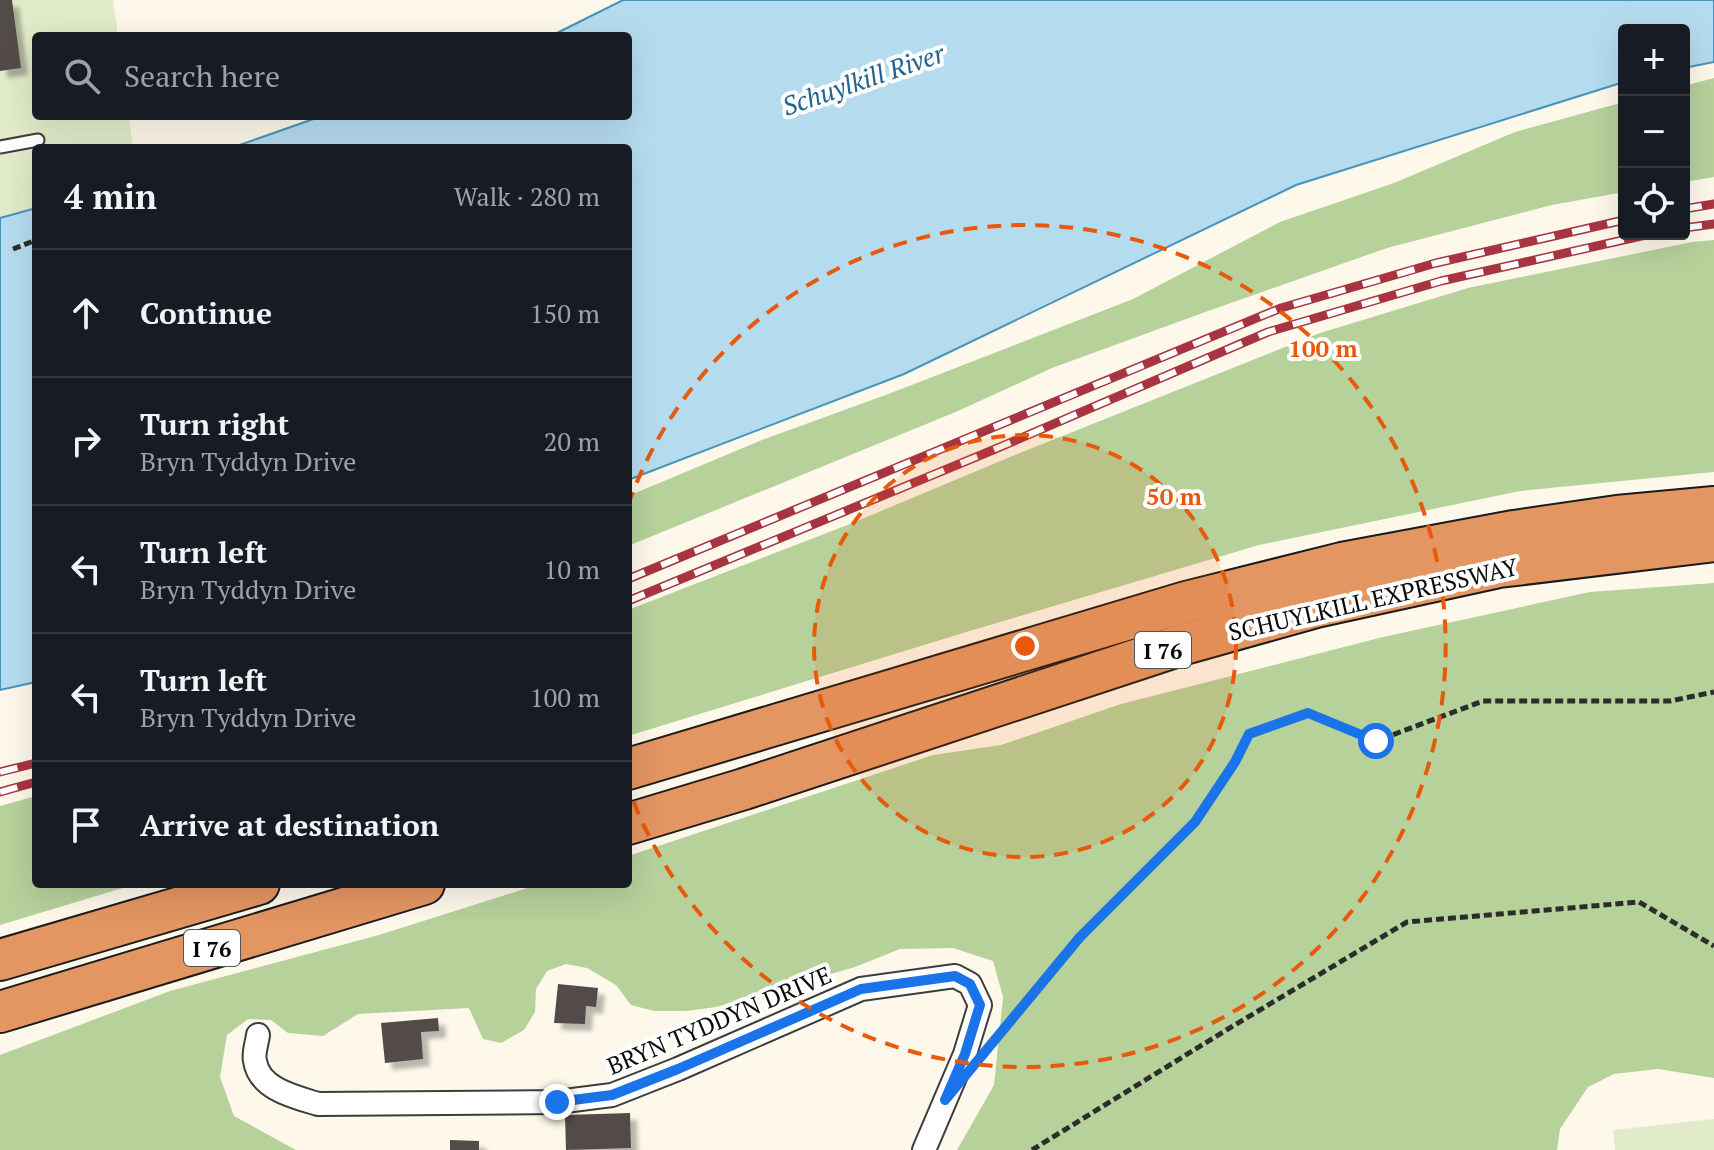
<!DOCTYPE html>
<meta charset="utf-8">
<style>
:root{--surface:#171b24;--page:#20242c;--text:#f1f3f6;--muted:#9ea1a6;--line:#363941}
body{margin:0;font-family:"PT Serif",serif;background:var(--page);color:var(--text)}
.controls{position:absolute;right:24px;top:24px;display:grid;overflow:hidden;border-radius:8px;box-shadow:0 8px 32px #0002}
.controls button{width:72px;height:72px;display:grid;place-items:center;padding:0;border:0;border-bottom:2px solid var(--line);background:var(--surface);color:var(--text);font:40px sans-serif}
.stop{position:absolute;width:24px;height:24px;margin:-18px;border:6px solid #1a73e8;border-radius:50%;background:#fff}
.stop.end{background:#1a73e8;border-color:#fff;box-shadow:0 2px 8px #0008}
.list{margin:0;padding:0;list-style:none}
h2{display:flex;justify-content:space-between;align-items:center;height:104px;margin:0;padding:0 32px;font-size:34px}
h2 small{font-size:26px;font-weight:400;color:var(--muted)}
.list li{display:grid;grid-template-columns:52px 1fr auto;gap:24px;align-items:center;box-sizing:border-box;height:128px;padding:0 32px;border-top:2px solid var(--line)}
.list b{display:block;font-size:30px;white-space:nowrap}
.list p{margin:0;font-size:26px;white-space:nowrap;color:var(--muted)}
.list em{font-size:26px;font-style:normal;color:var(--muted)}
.icon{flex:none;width:44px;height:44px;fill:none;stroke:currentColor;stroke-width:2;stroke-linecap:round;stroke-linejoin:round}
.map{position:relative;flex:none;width:1714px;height:1150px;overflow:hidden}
.search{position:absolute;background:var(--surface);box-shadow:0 8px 32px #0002;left:32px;top:32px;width:600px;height:88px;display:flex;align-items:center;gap:20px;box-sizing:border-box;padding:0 28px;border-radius:8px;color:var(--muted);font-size:30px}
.panel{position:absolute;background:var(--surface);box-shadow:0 8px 32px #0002;left:32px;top:144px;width:600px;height:744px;border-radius:8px}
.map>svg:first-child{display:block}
.forest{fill:#b6d19a}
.pitch{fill:#e1ebc9}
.water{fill:#b5dcee;stroke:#4494bc;stroke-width:2}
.building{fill:#524b48;filter:url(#shadow)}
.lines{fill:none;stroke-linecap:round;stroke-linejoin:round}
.service-casing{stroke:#3d3d3d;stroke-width:15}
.minor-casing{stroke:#3d3d3d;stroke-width:26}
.motorway-casing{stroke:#1b1b1b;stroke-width:44}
.path{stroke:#2c2c2c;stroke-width:5;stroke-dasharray:8 4;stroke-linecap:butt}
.service{stroke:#fff;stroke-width:11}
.minor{stroke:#fff;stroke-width:22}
.motorway{stroke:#e39562;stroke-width:40}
.rail-casing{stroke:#a93441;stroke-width:9}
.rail{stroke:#fff;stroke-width:6;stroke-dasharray:18;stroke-linecap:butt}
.route{stroke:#1a73e8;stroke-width:10}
.ring{fill:none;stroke:#e8590c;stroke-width:4;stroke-dasharray:14 10}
.labels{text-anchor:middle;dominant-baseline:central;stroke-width:8;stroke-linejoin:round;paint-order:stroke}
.shield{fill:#fff;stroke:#545454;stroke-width:2}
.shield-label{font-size:22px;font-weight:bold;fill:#0a0a0a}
.street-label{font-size:24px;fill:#0a0a0a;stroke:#fff}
.water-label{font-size:26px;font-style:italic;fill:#23658c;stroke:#fff}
.centre{fill:#e8590c;stroke:#fff;stroke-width:4}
.ring-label{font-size:24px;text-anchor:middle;font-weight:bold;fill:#e8590c;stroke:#fff;stroke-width:8;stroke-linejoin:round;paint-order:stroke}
</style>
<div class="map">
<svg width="1714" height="1150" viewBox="0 0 1714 1150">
<defs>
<filter id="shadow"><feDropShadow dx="7" dy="7" stdDeviation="2" flood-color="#0004"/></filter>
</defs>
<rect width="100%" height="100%" fill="#fdf8ea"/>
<!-- forest -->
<g class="forest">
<polygon points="1714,78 1714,177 1684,182 1684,86"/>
<polygon points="1624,102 1624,192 1552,205 1387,248 1208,311 1052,368 958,411 628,546 628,496 762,440 891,393 1133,299 1280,222 1394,183 1515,132"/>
<polygon points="1714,240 1714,472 1520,491 1259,545 973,630 628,736 628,610 850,524 1010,457 1320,333 1468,288 1692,242"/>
<polygon points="1714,583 1714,1078 1658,1069 1614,1074 1588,1087 1560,1129 1557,1150 957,1150 994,1085 1003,997 993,961 953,948 900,949 855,967 716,1007 686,1011 654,1011 631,1005 616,985 587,968 566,964 547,971 536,989 535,1012 524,1030 501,1043 483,1039 469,1008 358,1014 323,1036 288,1033 271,1020 248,1019 227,1035 220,1077 234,1116 296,1150 0,1150 0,1055 170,991 379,935 540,884 628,884 628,856 933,755 1001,745 1121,704 1383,637 1590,592"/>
<polygon points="36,796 36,884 136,884 0,925 0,806"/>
</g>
<!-- pitch -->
<g class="pitch">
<polygon points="0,0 113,0 118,36 36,36 36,116 129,116 133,148 36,148 36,216 0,227"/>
<polygon points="1714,1119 1714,1150 1615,1150 1613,1130"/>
</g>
<!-- water -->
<g class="water">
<polygon points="623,0 1714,0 1714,62 1684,68 1684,30 1624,30 1624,82 1296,185 904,374 628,480 628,148 231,148 322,116 628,116 628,36 551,36"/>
<polygon points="36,208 36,682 0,690 0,218"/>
</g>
<!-- building -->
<g class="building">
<polygon points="0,0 12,0 21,68 0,71"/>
<polygon points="558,984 598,988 596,1007 586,1006 585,1024 554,1023"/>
<polygon points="438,1018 439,1031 421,1032 423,1059 385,1063 381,1023"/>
<polygon points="630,1113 631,1148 566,1150 565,1115"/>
<polygon points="450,1140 479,1141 479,1150 450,1150"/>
</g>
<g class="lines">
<defs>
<polyline id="service" points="0,147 38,140"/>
<path id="minor" d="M258,1035C257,1043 253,1054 255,1061C259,1089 295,1097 318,1104L557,1102L612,1095L678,1069L861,989L955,976L970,984L980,1005L965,1054L924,1150"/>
<g id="motorway">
<polyline points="628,769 1186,602 1342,563 1514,531 1617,516 1714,507"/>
<polyline points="628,824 744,789 1184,644 1316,607 1499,567 1714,541"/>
<polyline points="0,960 259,884"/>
<polyline points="0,1012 424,884"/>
</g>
</defs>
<!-- service casing -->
<use href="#service" class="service-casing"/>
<!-- minor casing -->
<use href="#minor" class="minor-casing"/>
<!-- motorway casing -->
<use href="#motorway" class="motorway-casing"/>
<!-- path -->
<g class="path">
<polyline points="13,249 36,240"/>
<polyline points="996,1038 1080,937 1195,822 1235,762 1249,734 1308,713 1376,741 1483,701 1670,701 1714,692"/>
<polyline points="1032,1150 1228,1029 1407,922 1639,902 1714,946"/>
</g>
<!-- service -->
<use href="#service" class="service"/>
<!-- minor -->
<use href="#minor" class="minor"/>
<!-- motorway -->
<use href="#motorway" class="motorway"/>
<defs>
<g id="rail">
<polyline points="1684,209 1714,204"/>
<polyline points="1684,228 1714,224"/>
<polyline points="628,579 1281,308 1436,263 1624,220"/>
<polyline points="628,601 993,450 1268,332 1441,281 1650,234"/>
<polyline points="0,772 36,763"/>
<polyline points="0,792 36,782"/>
</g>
</defs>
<!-- rail casing -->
<use href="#rail" class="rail-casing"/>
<!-- rail -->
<use href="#rail" class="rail"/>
</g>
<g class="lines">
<!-- route -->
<polyline class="route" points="557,1102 612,1095 678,1069 861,989 955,976 970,984 980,1005 965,1054 945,1100 1080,937 1195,822 1235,762 1249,734 1308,713 1376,741"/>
</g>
<!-- distance rings -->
<circle cx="1025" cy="646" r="211" fill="#e8590c" fill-opacity=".12"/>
<g class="ring">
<circle cx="1025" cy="646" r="211"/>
<path d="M628 505A421 421 0 1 1 628 787"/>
</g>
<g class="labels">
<!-- shield labels -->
<g class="shield">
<rect x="1135" y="632" width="56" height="36" rx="6"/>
<rect x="184" y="930" width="56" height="36" rx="6"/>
</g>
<g class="shield-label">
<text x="1163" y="650">I 76</text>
<text x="212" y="948">I 76</text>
</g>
<!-- street labels -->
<g class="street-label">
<text transform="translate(1373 599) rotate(-13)">SCHUYLKILL EXPRESSWAY</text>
<text transform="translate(719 1020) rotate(-23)">BRYN TYDDYN DRIVE</text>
</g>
<!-- water labels -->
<g class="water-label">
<text transform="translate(863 79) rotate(-19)">Schuylkill River</text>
</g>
</g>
<circle cx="1025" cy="646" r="12" class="centre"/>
<g class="ring-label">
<text x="1323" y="357">100 m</text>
<text x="1174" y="505">50 m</text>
</g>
</svg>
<div class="controls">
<button>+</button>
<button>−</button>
<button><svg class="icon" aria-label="locate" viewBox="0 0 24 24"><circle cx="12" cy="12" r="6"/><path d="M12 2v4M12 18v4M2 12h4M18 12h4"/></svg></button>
</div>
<div class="stop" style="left:1376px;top:741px"></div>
<div class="stop end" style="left:557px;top:1102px"></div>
<div class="search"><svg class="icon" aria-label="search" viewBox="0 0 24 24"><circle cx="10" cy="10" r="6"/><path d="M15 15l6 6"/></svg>Search here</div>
<section class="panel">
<h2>4 min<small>Walk · 280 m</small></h2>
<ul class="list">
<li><svg class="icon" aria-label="ahead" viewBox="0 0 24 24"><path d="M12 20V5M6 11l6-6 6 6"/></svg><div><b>Continue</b></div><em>150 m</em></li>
<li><svg class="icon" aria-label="right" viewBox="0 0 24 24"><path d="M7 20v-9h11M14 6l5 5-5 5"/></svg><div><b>Turn right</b><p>Bryn Tyddyn Drive</p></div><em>20 m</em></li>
<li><svg class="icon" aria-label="left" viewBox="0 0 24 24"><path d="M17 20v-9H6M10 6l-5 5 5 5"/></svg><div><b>Turn left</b><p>Bryn Tyddyn Drive</p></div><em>10 m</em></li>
<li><svg class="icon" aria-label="left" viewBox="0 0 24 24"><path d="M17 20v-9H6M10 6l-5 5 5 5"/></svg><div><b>Turn left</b><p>Bryn Tyddyn Drive</p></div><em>100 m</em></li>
<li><svg class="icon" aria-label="arrive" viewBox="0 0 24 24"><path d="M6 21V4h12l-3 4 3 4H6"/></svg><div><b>Arrive at destination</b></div></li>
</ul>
</section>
</div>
